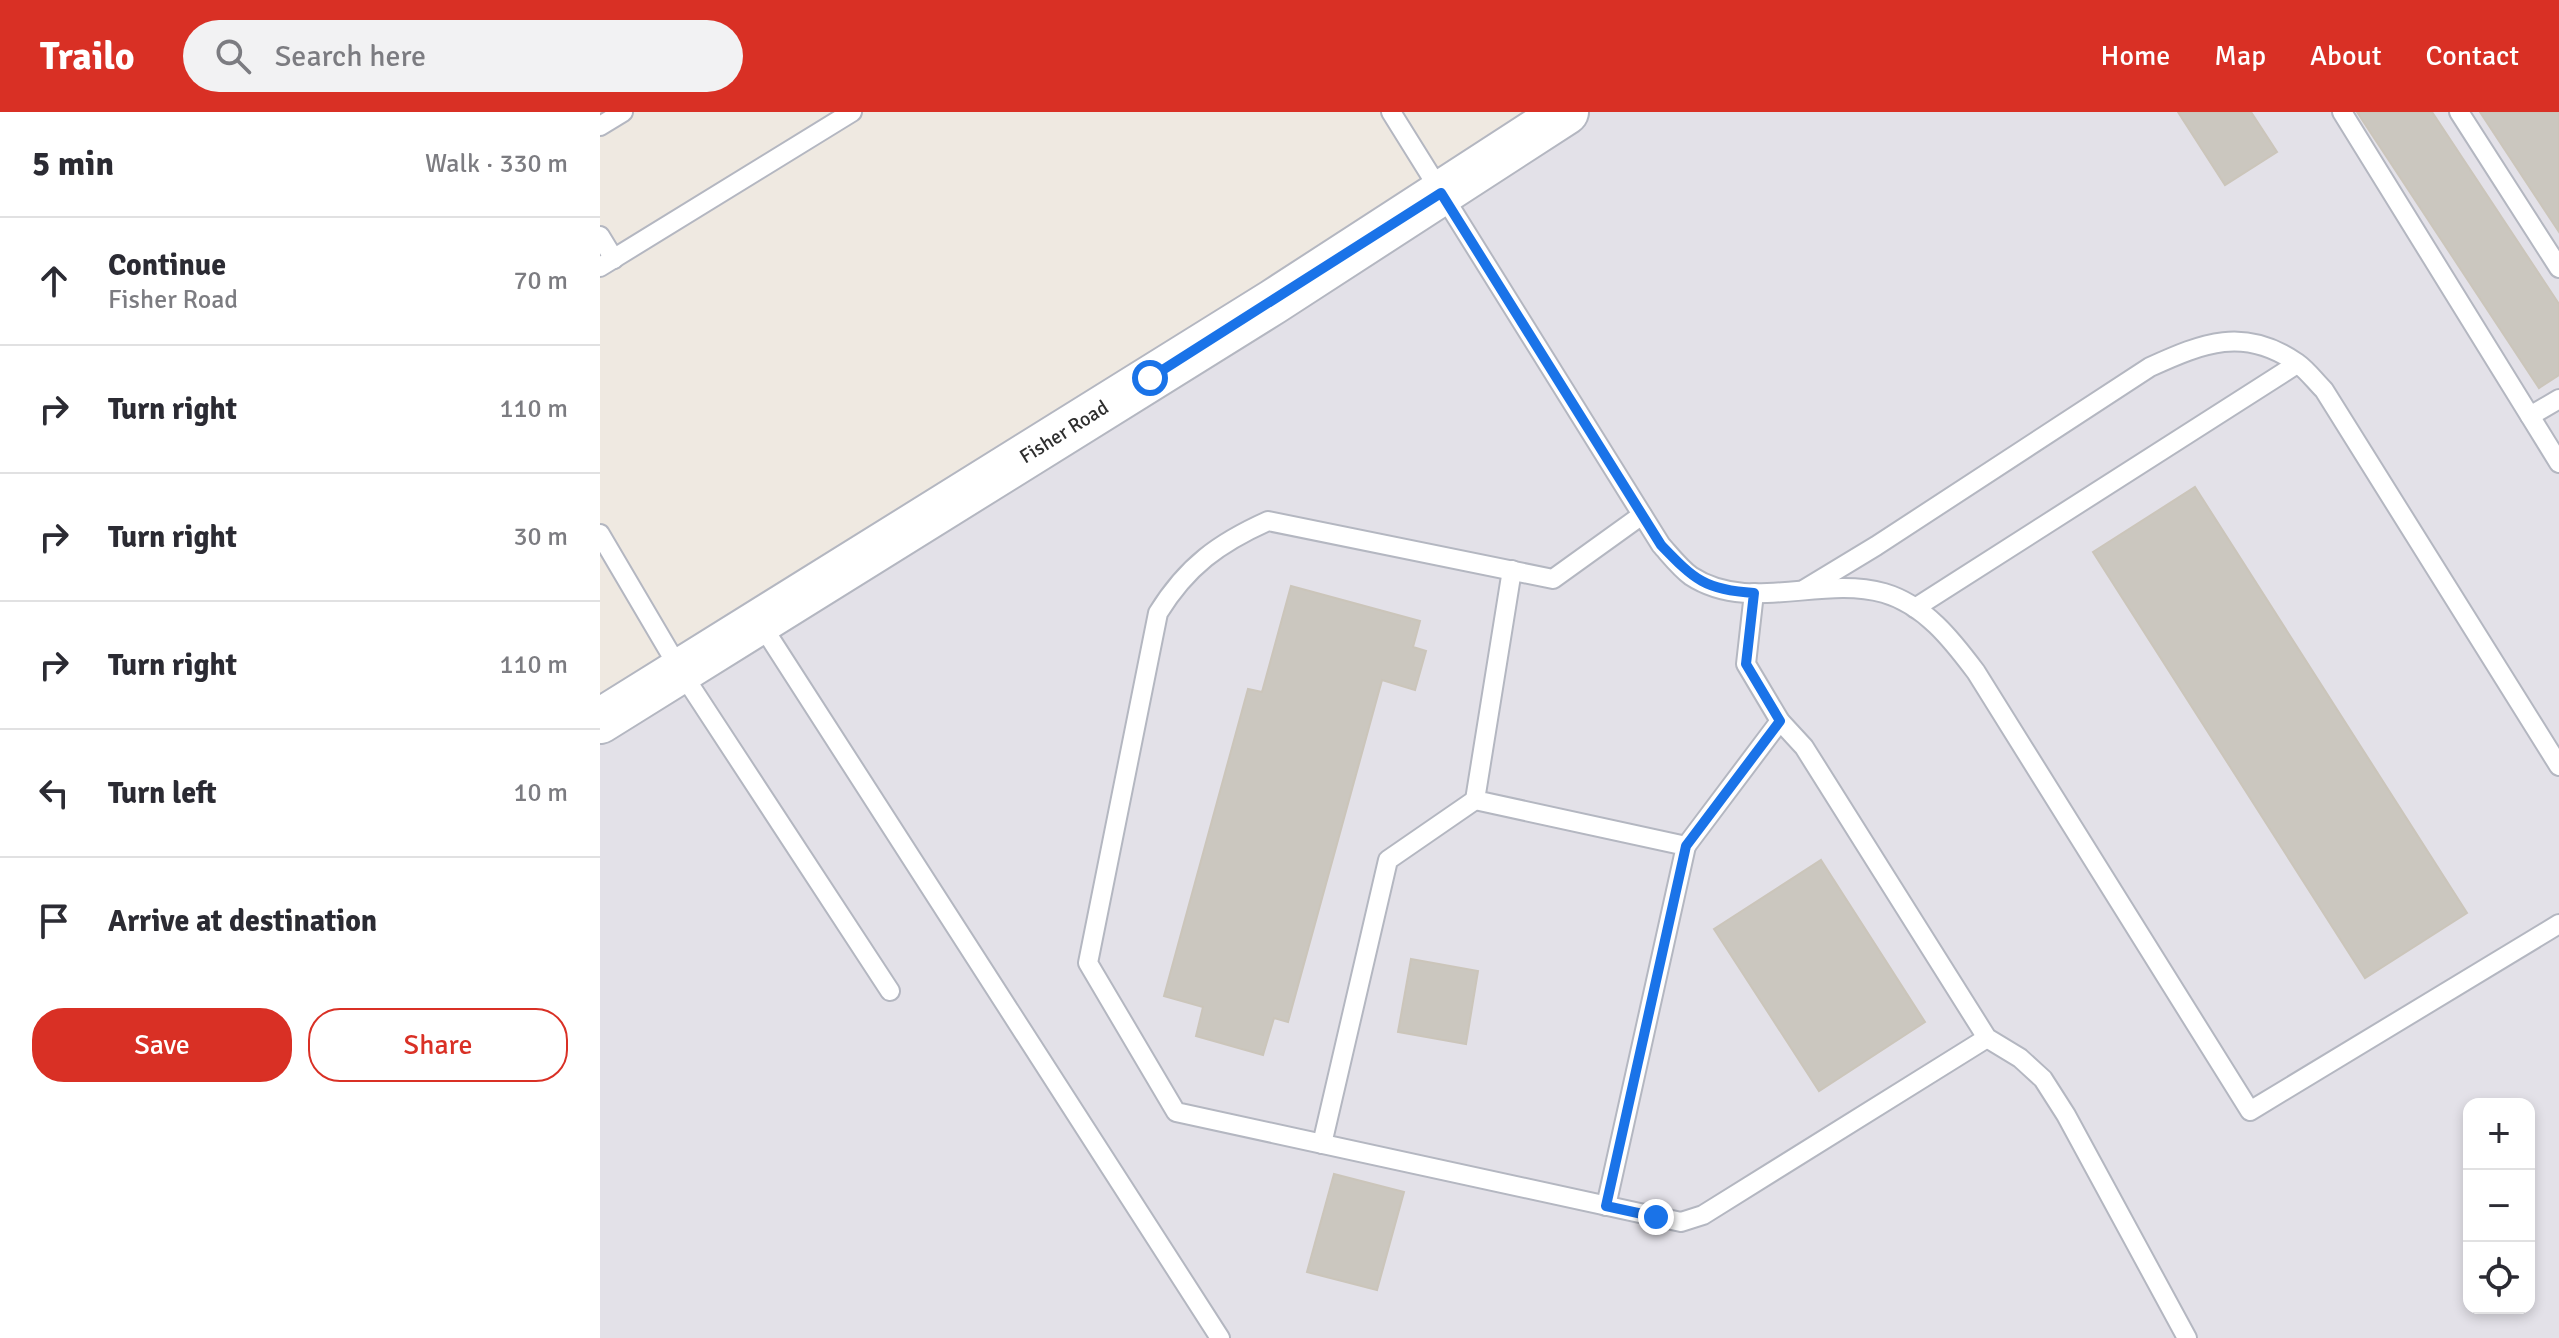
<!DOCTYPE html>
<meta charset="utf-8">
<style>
:root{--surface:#fff;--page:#f2f2f3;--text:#2b2b33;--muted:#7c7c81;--line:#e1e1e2;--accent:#d93025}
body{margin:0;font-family:Signika,sans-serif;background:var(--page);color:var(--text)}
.controls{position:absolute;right:24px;bottom:24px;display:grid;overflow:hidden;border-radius:16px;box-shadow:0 4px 12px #0003}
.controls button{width:72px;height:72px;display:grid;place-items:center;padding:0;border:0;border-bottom:2px solid var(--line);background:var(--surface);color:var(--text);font:40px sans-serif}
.stop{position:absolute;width:24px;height:24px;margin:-18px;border:6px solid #1a73e8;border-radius:50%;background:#fff}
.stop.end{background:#1a73e8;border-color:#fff;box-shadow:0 2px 8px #0008}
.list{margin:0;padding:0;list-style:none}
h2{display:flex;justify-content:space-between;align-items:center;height:104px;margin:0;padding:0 32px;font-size:34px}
h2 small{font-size:26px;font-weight:400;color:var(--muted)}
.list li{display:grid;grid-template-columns:52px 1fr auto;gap:24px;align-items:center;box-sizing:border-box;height:128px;padding:0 32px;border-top:2px solid var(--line)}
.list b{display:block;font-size:30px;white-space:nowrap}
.list p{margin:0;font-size:26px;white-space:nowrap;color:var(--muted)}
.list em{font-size:26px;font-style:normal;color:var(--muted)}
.actions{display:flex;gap:16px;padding:24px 32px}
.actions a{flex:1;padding:18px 0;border:2px solid var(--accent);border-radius:32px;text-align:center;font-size:28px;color:var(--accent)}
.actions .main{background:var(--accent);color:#fff}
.icon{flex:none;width:44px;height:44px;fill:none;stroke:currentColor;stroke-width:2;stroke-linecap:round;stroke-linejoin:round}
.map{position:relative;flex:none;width:1959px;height:1226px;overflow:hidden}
header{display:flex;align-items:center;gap:48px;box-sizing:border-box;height:112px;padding:0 40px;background:var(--accent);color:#fff}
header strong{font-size:38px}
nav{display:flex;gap:44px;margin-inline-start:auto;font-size:28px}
.search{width:560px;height:72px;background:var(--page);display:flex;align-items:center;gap:20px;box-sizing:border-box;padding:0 28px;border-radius:44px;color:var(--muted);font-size:30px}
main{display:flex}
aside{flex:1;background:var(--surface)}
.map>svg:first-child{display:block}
.industrial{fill:#e3e1e8;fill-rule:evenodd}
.building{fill:#cbc7bf;stroke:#cbc5ba;stroke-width:2}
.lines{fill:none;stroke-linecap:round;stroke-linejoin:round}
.service-casing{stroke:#b4b7c1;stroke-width:22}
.secondary-casing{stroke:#b4b7c1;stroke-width:48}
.service{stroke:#fff;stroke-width:18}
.secondary{stroke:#fff;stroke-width:44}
.route{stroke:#1a73e8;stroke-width:10}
.labels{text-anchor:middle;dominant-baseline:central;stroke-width:6;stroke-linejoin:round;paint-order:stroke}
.street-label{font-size:20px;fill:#2e2e2e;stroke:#fff}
</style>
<header>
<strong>Trailo</strong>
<div class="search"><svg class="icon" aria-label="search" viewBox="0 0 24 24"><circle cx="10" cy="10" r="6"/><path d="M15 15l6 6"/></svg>Search here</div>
<nav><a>Home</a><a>Map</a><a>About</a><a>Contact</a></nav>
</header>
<main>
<aside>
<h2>5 min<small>Walk · 330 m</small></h2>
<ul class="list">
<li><svg class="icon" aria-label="ahead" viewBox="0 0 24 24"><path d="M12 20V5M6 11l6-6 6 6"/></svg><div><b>Continue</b><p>Fisher Road</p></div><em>70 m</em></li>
<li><svg class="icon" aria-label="right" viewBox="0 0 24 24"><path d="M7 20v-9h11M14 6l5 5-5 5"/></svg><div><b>Turn right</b></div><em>110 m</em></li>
<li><svg class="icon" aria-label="right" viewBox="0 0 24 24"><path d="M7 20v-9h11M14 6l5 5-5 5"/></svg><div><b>Turn right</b></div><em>30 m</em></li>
<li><svg class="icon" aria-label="right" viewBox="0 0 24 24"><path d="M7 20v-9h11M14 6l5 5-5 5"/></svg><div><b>Turn right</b></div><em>110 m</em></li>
<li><svg class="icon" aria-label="left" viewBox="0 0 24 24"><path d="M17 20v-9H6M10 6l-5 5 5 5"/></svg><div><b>Turn left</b></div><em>10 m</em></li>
<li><svg class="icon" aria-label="arrive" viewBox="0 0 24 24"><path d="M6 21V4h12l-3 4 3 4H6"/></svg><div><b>Arrive at destination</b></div></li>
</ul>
<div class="actions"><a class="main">Save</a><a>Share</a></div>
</aside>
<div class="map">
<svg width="1959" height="1226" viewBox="0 0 1959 1226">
<rect width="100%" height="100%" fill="#efe9e1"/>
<!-- industrial -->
<path class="industrial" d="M966,0H1959V1226H0V609ZM1869,992H1929V1196H1869Z"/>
<!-- building -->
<g class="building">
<polygon points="1578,0 1651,0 1677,40 1625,73"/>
<polygon points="1757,0 1832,0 1959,192 1959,263 1939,276"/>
<polygon points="1880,0 1959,0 1959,120"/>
<polygon points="1595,375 1867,801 1765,866 1493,440"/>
<polygon points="691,474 820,509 813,535 826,539 815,578 782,568 688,910 674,906 663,943 596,924 603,895 564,884 648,577 662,580"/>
<polygon points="1221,748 1325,910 1219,979 1114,817"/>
<polygon points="811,847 878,859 866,932 798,920"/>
<polygon points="734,1062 804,1080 777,1178 707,1160"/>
</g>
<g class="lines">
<defs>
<g id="service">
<path d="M791,0L1061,433C1070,443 1080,456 1091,464C1149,502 1221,463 1284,481C1325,493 1352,528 1376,560L1650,999L1959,812"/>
<polyline points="1742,0 1930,304 1959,287"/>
<polyline points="1859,0 1959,156"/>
<polyline points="0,14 23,0"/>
<polyline points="0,124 14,147"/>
<polyline points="0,155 252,0"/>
<polyline points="1930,304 1959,351"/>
<path d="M1042,403L953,467L668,409C619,431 587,454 558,501L488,851L576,1000L1081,1110L1103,1103L1387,926"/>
<polyline points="0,422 80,558 290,879"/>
<polyline points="912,458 875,688 1086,734 1006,1094"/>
<path d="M1205,477L1276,434L1550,255C1603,231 1644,214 1697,251C1707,258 1715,269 1724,278L1959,654"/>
<polyline points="1154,481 1146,552 1180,609 1204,635 1387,926 1420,946 1443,967 1466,1003 1587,1226"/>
<polyline points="1315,496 1697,252"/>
<polyline points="159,509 620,1226"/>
<polyline points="1086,734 1180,609"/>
<polyline points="722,1032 788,748 875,688"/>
</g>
<polyline id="secondary" points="0,609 673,190 966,0"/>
</defs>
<!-- service casing -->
<use href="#service" class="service-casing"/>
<!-- secondary casing -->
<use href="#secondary" class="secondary-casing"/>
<!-- service -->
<use href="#service" class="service"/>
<!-- secondary -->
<use href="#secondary" class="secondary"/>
</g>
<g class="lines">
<!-- route -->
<path class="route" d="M550,266L841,81L1061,433C1094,467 1104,478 1154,481L1146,552L1180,609L1086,734L1006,1094L1056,1105"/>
</g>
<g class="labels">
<!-- street labels -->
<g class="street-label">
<text transform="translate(464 320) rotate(-32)">Fisher Road</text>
</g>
</g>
</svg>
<div class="controls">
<button>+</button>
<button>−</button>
<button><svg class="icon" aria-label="locate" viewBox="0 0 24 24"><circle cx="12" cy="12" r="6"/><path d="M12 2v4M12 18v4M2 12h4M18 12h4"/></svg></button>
</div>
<div class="stop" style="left:550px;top:266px"></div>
<div class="stop end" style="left:1056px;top:1105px"></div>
</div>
</main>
